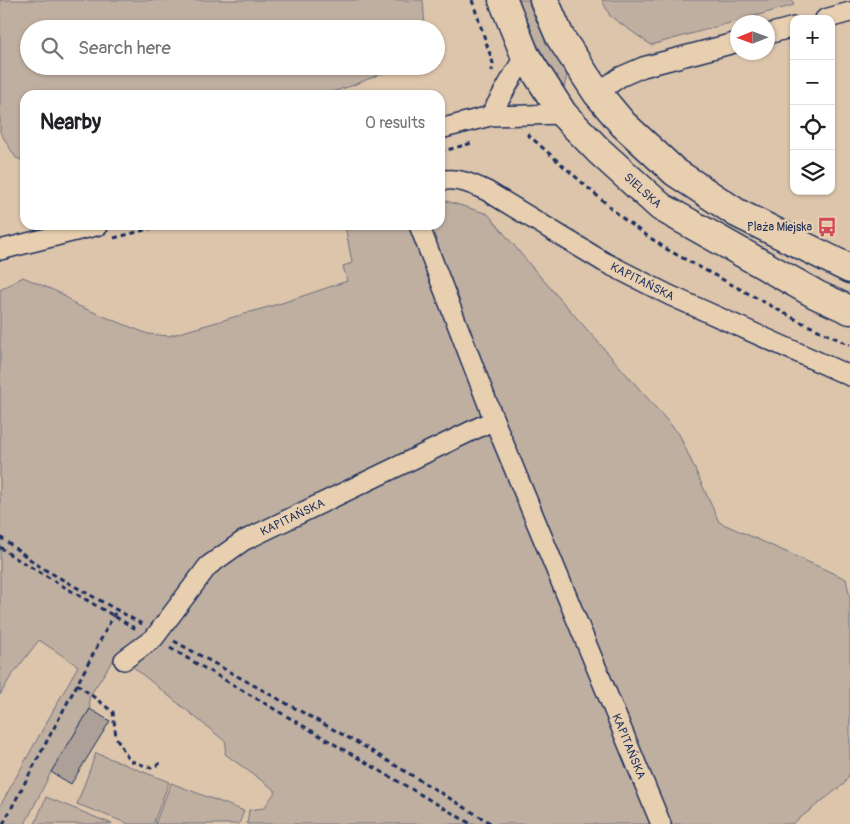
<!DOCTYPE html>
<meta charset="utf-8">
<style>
:root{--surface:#fff;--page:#f6f6f6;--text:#202124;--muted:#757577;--line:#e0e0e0}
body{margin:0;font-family:Pangolin,sans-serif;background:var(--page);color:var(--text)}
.controls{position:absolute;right:15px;top:15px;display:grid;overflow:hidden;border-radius:10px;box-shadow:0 1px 4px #0004}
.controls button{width:45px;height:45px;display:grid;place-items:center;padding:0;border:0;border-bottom:1px solid var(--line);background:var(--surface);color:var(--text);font:25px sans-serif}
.compass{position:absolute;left:730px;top:15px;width:45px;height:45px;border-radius:50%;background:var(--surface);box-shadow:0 1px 4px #0004;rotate:269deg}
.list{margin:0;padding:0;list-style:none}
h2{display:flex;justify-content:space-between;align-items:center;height:65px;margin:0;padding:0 20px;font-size:21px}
h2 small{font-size:16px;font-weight:400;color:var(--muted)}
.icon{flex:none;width:28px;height:28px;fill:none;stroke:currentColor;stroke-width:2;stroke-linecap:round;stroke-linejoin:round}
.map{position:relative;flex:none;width:850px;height:824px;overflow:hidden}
.search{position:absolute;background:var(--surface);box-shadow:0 1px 4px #0004;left:20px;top:20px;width:425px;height:55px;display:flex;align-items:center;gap:12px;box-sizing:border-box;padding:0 18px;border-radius:28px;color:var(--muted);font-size:19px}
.panel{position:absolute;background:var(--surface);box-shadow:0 1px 4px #0004;left:20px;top:90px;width:425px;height:140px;border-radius:15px}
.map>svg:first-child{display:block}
.green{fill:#bfafa0;stroke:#6d6f7f}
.building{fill:#aca098;stroke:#1b2f5e}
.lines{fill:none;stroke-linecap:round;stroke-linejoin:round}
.minor-casing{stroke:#1b2f5e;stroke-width:22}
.secondary-casing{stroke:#1b2f5e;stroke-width:31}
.path{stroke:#1b2f5e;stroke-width:3;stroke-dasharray:5 4;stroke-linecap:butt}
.minor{stroke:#e8cfb0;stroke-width:19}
.secondary{stroke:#e8cfb0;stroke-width:28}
.labels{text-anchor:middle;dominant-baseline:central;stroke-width:5;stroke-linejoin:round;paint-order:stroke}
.street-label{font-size:12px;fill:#1b2f5e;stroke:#e8cfb0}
.poi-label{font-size:12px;fill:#1b2f5e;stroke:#e8cfb0;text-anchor:end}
</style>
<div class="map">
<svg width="850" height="824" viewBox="0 0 850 824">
<rect width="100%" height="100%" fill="#dcc5ab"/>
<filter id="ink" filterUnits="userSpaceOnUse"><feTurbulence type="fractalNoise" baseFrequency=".02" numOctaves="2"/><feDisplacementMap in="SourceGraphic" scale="10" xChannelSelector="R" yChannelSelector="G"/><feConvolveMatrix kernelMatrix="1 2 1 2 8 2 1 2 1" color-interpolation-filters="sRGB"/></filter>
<g filter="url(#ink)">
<!-- green -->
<g class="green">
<polygon points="0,0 423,0 425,29 29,29 29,66 400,66 351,86 322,95 25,95 25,161 16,158 0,132"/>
<polygon points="518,0 530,0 548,40 567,75 564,88 559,83 536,42"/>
<polygon points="602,0 792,0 794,5 651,45 610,16"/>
<polygon points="440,199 488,214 531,266 679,434 719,522 846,579 850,597 850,773 844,784 792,824 247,824 249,810 264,808 276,791 225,754 226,742 117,654 89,697 90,709 51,772 25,824 0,824 0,806 78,666 39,640 10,678 0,695 0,290 23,277 62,294 76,305 148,334 169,336 285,302 347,281 343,266 352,263 345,225 440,225"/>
<polygon points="96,753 169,782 153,824 129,824 77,804"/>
<polygon points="171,783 244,811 239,824 155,824"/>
<polygon points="46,797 112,824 35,824"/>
</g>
<!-- building -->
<polygon class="building" points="90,709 110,721 71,784 51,772"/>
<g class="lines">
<defs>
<g id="minor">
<polyline points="825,19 850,12"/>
<polyline points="768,34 794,27"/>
<polyline points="597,93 620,77 643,67 738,42"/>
<polyline points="490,116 525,55"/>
<polyline points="440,129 490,116 563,114"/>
<path id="s1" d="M440,181C457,177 472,184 487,191L604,262L669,295L850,376"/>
<path id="s2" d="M419,225L494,420L661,824"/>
<polyline points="0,250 99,225"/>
<path id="s3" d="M124,660L154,638L208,566L243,541L494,420"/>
</g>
<g id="secondary">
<path id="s4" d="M503,0L525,55L563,114L599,151L661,207L817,295L850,310"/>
<polyline points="544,0 560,37 597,93 623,124 675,172 737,213 850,269"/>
</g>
</defs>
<!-- minor casing -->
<use href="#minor" class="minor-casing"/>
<!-- secondary casing -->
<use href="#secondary" class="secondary-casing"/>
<!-- path -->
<g class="path">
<polyline points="472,0 493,63 492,71"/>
<polyline points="527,134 627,222 668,250 799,321 850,345"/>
<polyline points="440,152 472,143"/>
<polyline points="114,238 164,225"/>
<polyline points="0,537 42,568 142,624"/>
<polyline points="0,547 12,556 136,629"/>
<polyline points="174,641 365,747 492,824"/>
<polyline points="170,648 471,824"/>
<polyline points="77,684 113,712 116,737 129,760 151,768 161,763"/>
<polyline points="3,824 117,609"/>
</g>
<!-- minor -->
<use href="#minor" class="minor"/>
<!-- secondary -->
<use href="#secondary" class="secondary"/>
</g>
</g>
<!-- icons -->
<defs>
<symbol id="bus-bare" viewBox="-9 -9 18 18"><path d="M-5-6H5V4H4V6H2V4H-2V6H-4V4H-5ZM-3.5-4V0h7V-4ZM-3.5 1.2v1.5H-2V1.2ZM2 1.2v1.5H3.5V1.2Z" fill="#d1495b" stroke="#e8cfb0" stroke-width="2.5" paint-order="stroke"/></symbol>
</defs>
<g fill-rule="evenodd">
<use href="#bus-bare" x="813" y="213" width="28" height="28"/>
</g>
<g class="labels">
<!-- street labels -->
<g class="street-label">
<text stroke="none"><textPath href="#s4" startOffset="240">SIELSKA</textPath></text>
<text stroke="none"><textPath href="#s1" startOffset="229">KAPITAŃSKA</textPath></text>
<text stroke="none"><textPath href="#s3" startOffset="225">KAPITAŃSKA</textPath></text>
<text stroke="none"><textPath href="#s2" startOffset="562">KAPITAŃSKA</textPath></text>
</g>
<!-- poi labels -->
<g class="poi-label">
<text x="812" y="227">Plaża Miejska</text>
</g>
</g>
</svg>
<div class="controls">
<button>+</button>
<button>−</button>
<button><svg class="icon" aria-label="locate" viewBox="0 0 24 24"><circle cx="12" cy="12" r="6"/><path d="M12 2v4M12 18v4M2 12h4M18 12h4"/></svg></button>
<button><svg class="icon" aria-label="layers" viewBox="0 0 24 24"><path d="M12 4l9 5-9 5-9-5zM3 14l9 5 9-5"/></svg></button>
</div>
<svg class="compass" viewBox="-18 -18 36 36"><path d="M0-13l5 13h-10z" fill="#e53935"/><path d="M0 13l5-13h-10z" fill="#757577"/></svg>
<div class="search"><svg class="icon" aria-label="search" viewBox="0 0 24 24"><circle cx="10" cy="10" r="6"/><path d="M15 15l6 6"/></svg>Search here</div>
<section class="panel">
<h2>Nearby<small>0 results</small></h2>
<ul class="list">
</ul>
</section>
</div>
